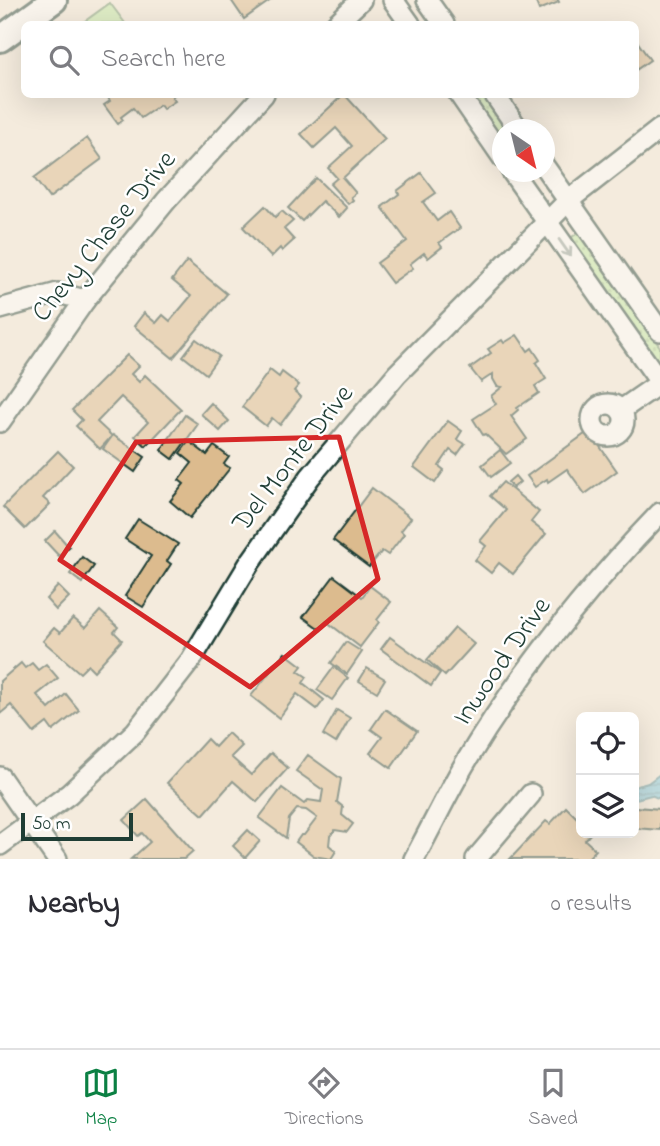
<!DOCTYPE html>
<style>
:root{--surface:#fff;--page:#f2f2f3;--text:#2b2b33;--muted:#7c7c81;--line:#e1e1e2;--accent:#0b8043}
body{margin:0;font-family:"Indie Flower",sans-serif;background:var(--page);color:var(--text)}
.controls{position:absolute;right:21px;bottom:21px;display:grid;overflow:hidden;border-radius:10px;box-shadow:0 7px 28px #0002}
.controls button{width:63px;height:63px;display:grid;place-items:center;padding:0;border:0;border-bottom:2px solid var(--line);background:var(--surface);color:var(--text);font:35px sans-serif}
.compass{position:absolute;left:492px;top:119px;width:63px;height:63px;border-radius:50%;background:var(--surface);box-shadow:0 7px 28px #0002;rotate:145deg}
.scale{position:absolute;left:21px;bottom:18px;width:112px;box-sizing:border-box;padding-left:7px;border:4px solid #1f3d34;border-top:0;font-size:19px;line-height:24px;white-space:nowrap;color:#1f3d34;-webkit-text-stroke:5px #fff;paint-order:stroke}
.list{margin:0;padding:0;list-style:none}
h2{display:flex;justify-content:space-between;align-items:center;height:91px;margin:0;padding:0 28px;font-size:30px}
h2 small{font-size:23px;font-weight:400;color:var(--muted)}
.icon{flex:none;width:38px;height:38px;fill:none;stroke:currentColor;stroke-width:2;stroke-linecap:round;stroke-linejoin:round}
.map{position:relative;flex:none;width:660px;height:859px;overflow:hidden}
.search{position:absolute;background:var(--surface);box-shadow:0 7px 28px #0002;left:21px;right:21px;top:21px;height:77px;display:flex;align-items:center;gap:18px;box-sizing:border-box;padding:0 24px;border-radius:10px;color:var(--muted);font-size:26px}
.sheet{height:189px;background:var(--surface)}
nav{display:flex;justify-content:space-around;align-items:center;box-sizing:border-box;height:98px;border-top:2px solid var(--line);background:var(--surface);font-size:19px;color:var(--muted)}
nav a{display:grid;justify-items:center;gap:4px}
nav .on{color:var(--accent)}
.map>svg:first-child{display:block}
.green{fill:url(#green-dots);stroke:#70946e;stroke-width:2}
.pitch{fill:#c1eba7;stroke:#70946e;stroke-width:2}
.water{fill:url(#water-rules);stroke:#5a929c;stroke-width:2}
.building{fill:#dcbb8e;stroke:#1f3d34;stroke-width:2}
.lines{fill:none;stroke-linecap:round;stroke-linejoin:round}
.minor-casing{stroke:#1f3d34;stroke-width:24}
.major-casing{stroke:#1f3d34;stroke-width:30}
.minor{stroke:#fff;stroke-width:19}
.major{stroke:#fff;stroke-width:24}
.oneway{stroke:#8f9e9a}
.marked{fill:none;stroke:#d62828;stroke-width:5;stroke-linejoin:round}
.labels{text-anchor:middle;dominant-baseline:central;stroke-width:5;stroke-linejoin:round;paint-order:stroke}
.street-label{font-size:28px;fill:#1f3d34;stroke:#fff}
</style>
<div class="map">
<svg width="660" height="859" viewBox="0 0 660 859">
<defs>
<pattern id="green-dots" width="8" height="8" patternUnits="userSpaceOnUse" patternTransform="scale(1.75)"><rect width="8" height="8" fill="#c1eba7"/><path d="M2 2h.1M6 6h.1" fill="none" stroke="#a5ca90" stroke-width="1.8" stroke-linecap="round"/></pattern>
<pattern id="water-rules" width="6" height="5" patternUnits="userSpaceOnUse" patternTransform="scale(1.75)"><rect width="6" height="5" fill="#82cbe2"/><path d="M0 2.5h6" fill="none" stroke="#6aa6b8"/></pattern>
</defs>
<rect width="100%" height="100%" fill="#f4ebdd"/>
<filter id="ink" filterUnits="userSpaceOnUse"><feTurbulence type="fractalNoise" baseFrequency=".0143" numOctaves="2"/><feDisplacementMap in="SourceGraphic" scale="14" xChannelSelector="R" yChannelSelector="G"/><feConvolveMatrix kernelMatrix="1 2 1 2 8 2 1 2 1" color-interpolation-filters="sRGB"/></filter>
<g filter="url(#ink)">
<!-- green -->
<g class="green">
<polygon points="467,95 483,95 508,129 503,130 502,145"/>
<polygon points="579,232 660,347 660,371 568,240"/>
</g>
<!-- pitch -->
<polygon class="pitch" points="110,3 125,23 81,24"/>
<!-- water -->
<polygon class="water" points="660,774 660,799 651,795 636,799 634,787 648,783"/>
<!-- building -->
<g class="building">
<polygon points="231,0 271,0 244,19"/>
<polygon points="535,0 558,0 559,2 539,10"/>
<polygon points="637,41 650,60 636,70 636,43"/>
<polygon points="106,94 175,94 172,97 175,101 163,109 160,105 141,118 133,108 121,117 123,120 118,124 104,105 110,101"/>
<polygon points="344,94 385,139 343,178 356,193 351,197 353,200 348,204 330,184 337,178 328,168 352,146 336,128 314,148 301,134"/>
<polygon points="87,138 102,159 49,198 34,178"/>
<polygon points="421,173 436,193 423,202 437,221 449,212 460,228 439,243 442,247 428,258 424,253 410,264 413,268 392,283 377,263 407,241 382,207 399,194 397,191"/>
<polygon points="316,178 347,208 339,217 322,201 302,221 288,208"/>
<polygon points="265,206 275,217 282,211 293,221 284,229 294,240 282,251 280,248 271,257 243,227"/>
<polygon points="187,261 227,294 173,358 134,326 144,313 156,323 163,315 170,321 191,296 172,280"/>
<polygon points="517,335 528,351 532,348 540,360 536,363 546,379 535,386 539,393 517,408 518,410 511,416 527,439 506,454 485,434 483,435 473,419 496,404 491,396 502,387 497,386 493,379 493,374 481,382 470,368 491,353 488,349 502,340 504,343"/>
<polygon points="196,339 219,356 206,374 183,356"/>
<polygon points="127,355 139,366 131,374 139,382 145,375 181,409 146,446 135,436 148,422 121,397 97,422 112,436 100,449 76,426 82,420 72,410"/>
<polygon points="270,370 279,377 282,372 299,385 294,391 301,397 280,425 272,418 266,426 242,407"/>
<polygon points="211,403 229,421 220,431 201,414"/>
<polygon points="185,415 198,424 173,459 161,450"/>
<polygon points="448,421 462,431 457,439 465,444 457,455 450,450 439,466 444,470 435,483 414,467"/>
<polygon points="589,431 617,471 585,494 567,469 548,482 547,479 535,487 527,476"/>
<polygon points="113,435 145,457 135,472 103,449"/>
<polygon points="189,441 207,455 214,446 229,457 224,464 230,468 190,518 170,501 184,484 179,480 192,463 180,453"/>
<polygon points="500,450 510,463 491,477 482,465"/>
<polygon points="58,451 73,466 43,498 50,504 25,529 3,507"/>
<polygon points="515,476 520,482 513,488 508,482"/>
<polygon points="503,482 539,512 531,522 546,534 513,574 499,563 491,573 475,560 486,546 480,541 506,510 490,496"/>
<polygon points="372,488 411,518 401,531 404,534 388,555 382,551 369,567 333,540"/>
<polygon points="138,519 178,544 167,561 171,564 143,607 125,596 151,556 125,539"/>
<polygon points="55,531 69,547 59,556 45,541"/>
<polygon points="82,557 94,566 82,583 70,574"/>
<polygon points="334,576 362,597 370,586 391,602 377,620 379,622 360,647 327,622 321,630 303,617"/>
<polygon points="58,586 69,597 56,610 46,599"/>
<polygon points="100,611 118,627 114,632 122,640 94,671 88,665 80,673 43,641 54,628 60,633 73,618 85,628"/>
<polygon points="455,628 474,644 445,676 427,660"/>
<polygon points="390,637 440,673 431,686 381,649"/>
<polygon points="346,642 362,652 347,674 331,663"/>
<polygon points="285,653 302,666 298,671 307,677 303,683 324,700 317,709 297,694 279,718 251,696"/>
<polygon points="21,663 25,668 32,663 38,670 46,664 58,678 37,695 49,709 66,694 79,710 53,731 47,723 34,733 11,705 0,714 0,681"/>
<polygon points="334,667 348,678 332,700 317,690"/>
<polygon points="367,668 385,679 377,692 359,681"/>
<polygon points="385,709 417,731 391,768 370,753 382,737 371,729"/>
<polygon points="337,710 350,718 336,743 323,735"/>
<polygon points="228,733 242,746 231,757 251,775 271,753 288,768 257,802 233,781 203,815 167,783 207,739 215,747"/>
<polygon points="308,755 341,779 337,802 343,807 342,815 353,824 347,832 335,830 330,836 329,845 336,851 331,859 314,856 296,842 301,835 304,835 317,818 306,810 297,809 289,819 286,838 259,818 282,788 304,804 308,800 321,802 323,790 296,771"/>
<polygon points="147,799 193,851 184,859 131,859 150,842 142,833 138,836 124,820"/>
<polygon points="566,807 581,822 581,833 591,833 585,840 596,850 587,859 510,859 546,821 550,824"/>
<polygon points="636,807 660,809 660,830 635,828"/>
<polygon points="248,830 260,841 245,858 233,846"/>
</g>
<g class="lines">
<defs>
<g id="minor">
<polyline points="393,0 410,24"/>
<polyline points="427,0 444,24"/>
<polyline points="336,24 361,0"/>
<polyline points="459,94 503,158"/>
<polyline points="494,94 519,130"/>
<polyline points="544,166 660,331"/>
<polyline points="512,172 660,382"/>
<polyline points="0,309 58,293 85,300"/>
<circle cx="608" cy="420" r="16"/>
<polyline points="621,410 660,383"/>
<polyline points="0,422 85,300 166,201 264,94"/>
<polyline points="0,777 57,859"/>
<polyline points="0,845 69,794 135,732 191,660 249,564 310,477 397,374 569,200 660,129"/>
<path d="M414,859C431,828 446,796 464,765C519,673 586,590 660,513"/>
<polyline points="476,859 531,794"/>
</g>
<polyline id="major" points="0,39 54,0"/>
</defs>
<!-- minor casing -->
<use href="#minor" class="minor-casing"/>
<!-- major casing -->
<use href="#major" class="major-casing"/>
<!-- minor -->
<use href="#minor" class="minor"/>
<!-- major -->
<use href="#major" class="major"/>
</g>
<!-- one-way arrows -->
<defs><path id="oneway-shaft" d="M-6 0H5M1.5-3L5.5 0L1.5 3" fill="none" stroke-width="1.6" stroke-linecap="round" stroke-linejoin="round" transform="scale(1.75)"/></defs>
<use class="oneway" href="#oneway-shaft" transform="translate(565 248) rotate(55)"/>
</g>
<!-- marked area -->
<path d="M0 0H660V859H0ZM339,437L378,579L250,687L60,560L136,442Z" fill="#f4ebdd" fill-opacity=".55" fill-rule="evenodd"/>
<path class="marked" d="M339,437L378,579L250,687L60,560L136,442Z"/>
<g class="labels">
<!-- street labels -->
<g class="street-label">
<text transform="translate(105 237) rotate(-51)">Chevy Chase Drive</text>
<text transform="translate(294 459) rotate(-52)">Del Monte Drive</text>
<text transform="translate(503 662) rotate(-55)">Inwood Drive</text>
</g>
</g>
</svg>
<div class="controls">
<button><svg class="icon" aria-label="locate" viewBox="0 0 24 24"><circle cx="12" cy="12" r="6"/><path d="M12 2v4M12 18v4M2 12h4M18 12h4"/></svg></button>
<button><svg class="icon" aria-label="layers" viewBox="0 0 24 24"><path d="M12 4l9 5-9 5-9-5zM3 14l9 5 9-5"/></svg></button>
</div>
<svg class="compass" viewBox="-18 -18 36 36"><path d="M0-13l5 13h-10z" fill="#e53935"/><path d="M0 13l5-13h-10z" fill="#7c7c81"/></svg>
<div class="scale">50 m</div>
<div class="search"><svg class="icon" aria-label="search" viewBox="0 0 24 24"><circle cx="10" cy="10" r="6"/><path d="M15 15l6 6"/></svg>Search here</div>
</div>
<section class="sheet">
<h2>Nearby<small>0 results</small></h2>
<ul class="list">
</ul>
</section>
<nav>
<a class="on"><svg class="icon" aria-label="map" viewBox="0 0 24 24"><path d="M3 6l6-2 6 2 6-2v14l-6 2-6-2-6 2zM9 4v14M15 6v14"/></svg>Map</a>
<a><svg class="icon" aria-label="directions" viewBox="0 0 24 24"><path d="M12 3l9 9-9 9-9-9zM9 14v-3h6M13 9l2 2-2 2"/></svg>Directions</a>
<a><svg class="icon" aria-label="saved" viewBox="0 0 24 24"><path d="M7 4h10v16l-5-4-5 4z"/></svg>Saved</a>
</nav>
